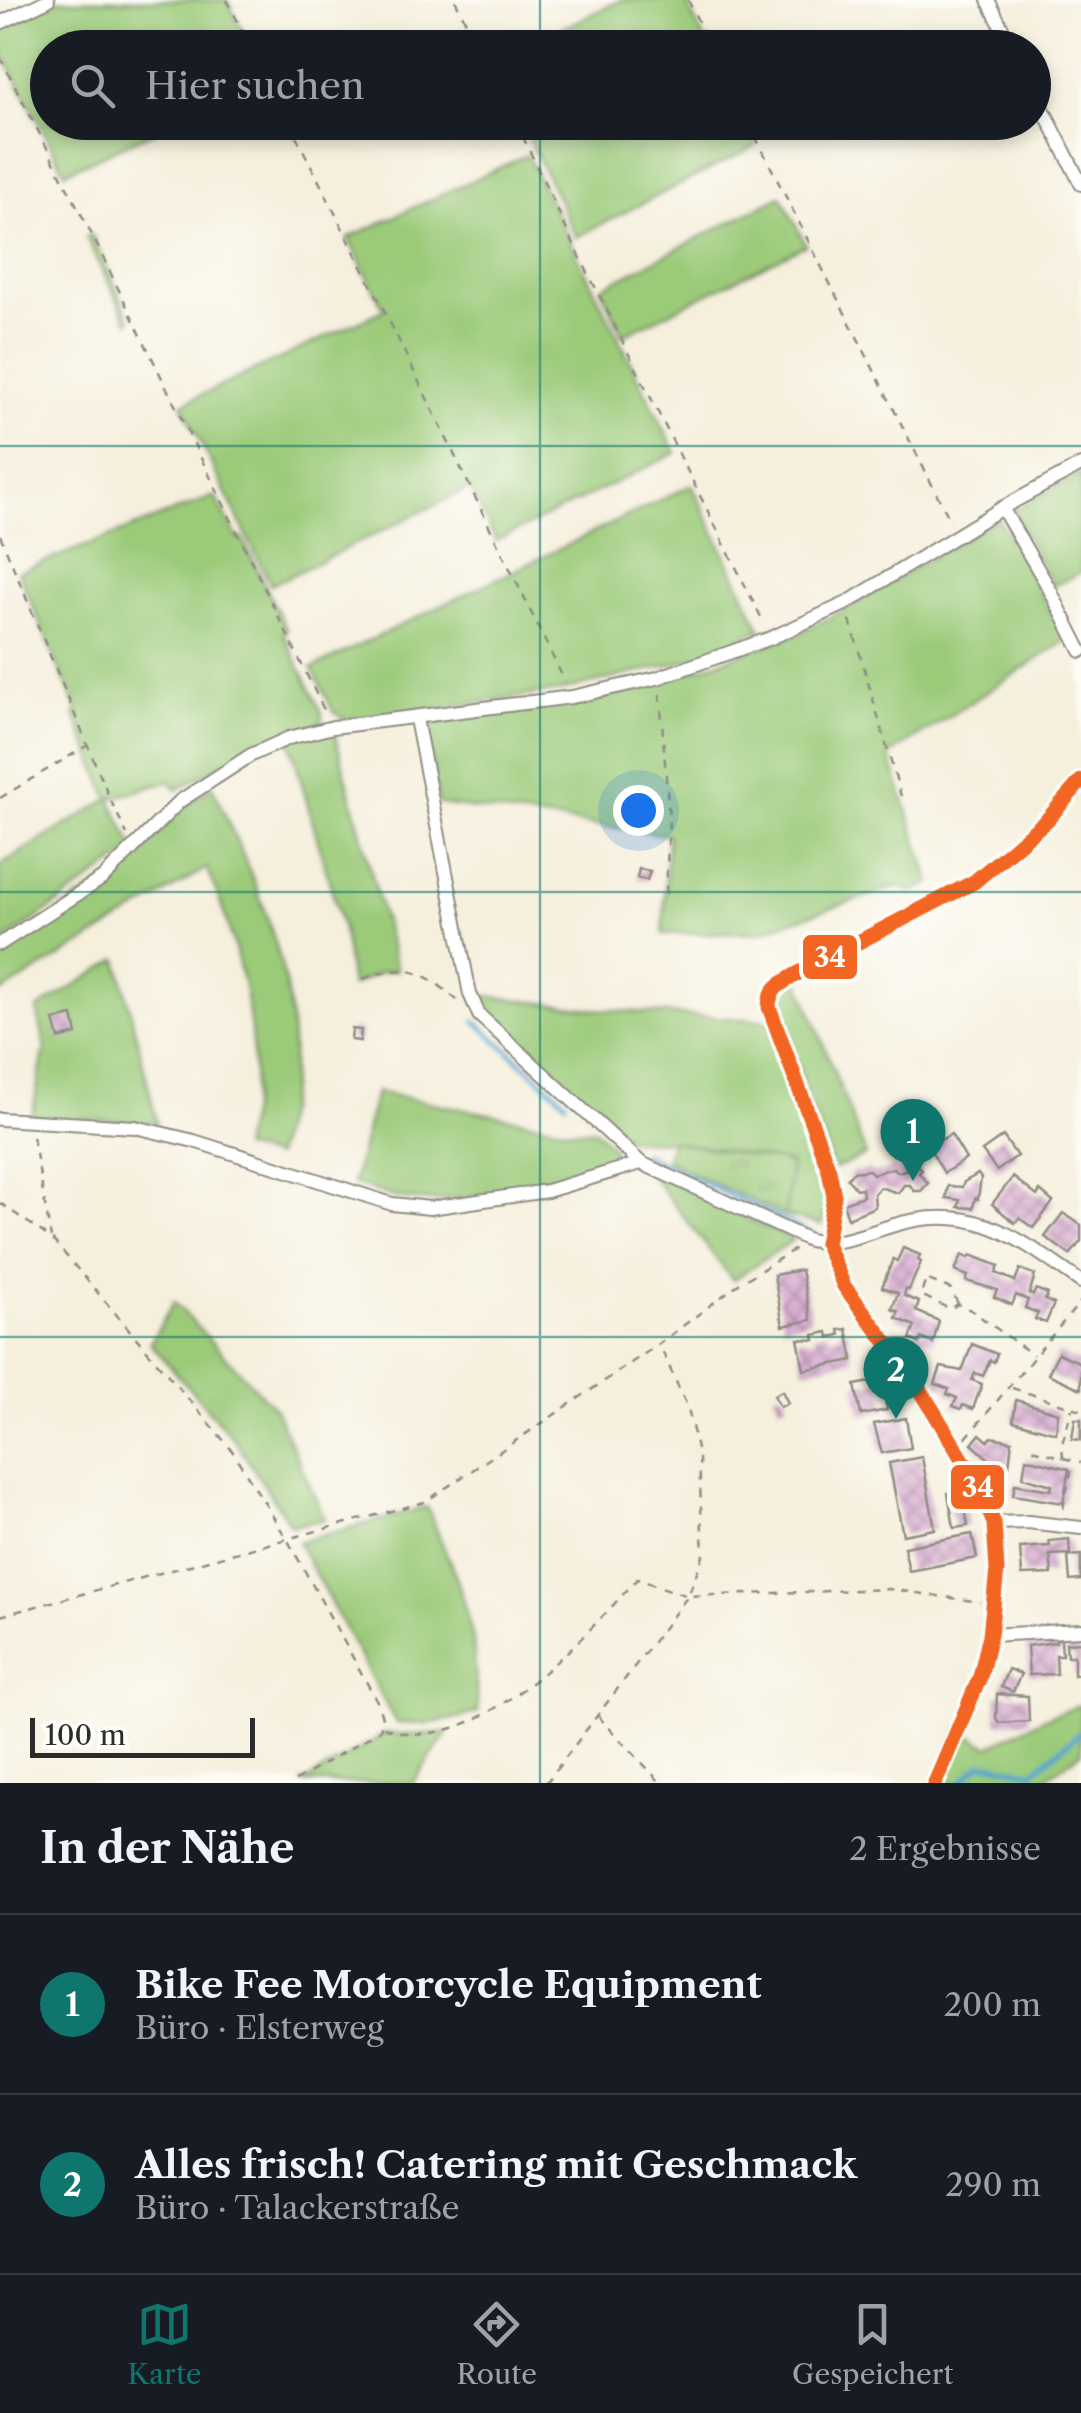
<!DOCTYPE html>
<html lang="de">
<meta charset="utf-8">
<style>
:root{--surface:#171b24;--page:#20242c;--text:#f1f3f6;--muted:#9ea1a6;--line:#363941;--accent:#0f766e}
body{margin:0;font-family:"Libre Caslon Text",serif;background:var(--page);color:var(--text)}
.scale{position:absolute;left:30px;bottom:25px;width:225px;box-sizing:border-box;padding-left:10px;border:5px solid #2b2b2b;border-top:0;font-size:28px;line-height:35px;white-space:nowrap;color:#2b2b2b;-webkit-text-stroke:8px #fdfcf7;paint-order:stroke}
.you{position:absolute;left:638px;top:810px;width:35px;height:35px;margin:-25px;border:8px solid #fff;border-radius:50%;background:#1a73e8;box-shadow:0 0 0 15px #1a73e833}
.badge{display:grid;place-items:center;width:65px;height:65px;border-radius:50%;background:var(--accent);color:#fff;font-size:32px;font-weight:700}
.pin{position:absolute;translate:-50% -82px;filter:drop-shadow(0 2px 5px #0008)}
.pin::after{content:'';position:absolute;top:52px;width:35px;height:30px;background:inherit;clip-path:polygon(0 0,100% 0,50% 100%)}
.list{margin:0;padding:0;list-style:none}
h2{display:flex;justify-content:space-between;align-items:center;height:130px;margin:0;padding:0 40px;font-size:42px}
h2 small{font-size:32px;font-weight:400;color:var(--muted)}
.list li{display:grid;grid-template-columns:65px 1fr auto;gap:30px;align-items:center;box-sizing:border-box;height:180px;padding:0 40px;border-top:2px solid var(--line)}
.list b{display:block;font-size:38px;white-space:nowrap}
.list p{margin:0;font-size:32px;white-space:nowrap;color:var(--muted)}
.list em{font-size:32px;font-style:normal;color:var(--muted)}
.icon{flex:none;width:55px;height:55px;fill:none;stroke:currentColor;stroke-width:2;stroke-linecap:round;stroke-linejoin:round}
.map{position:relative;flex:none;width:1081px;height:1783px;overflow:hidden}
.search{position:absolute;background:var(--surface);box-shadow:0 5px 15px #0003;left:30px;right:30px;top:30px;height:110px;display:flex;align-items:center;gap:25px;box-sizing:border-box;padding:0 35px;border-radius:55px;color:var(--muted);font-size:38px}
.sheet{height:490px;background:var(--surface)}
nav{display:flex;justify-content:space-around;align-items:center;box-sizing:border-box;height:140px;border-top:2px solid var(--line);background:var(--surface);font-size:28px;color:var(--muted)}
nav a{display:grid;justify-items:center;gap:5px}
nav .on{color:var(--accent)}
.map>svg:first-child{display:block}
.green{fill:#9bca79;stroke:#637a52;stroke-width:2.5}
.park{fill:url(#park-tufts);stroke:#637a52;stroke-width:2.5}
.lines{fill:none;stroke-linecap:round;stroke-linejoin:round}
.stream{stroke:#55a6cf;stroke-width:5}
.building{fill:url(#building-cross-hatch)}
.street-casing{stroke:#908d84;stroke-width:16}
.path{stroke:#908d84;stroke-width:2.5;stroke-dasharray:8 8;stroke-linecap:butt}
.street{stroke:#fff;stroke-width:12}
.bus-1-casing{stroke:#fdfcf7;stroke-width:22}
.bus-1{stroke:#f26522;stroke-width:15}
.grid{fill:none;stroke:#0f766e;stroke-width:2.5;stroke-opacity:0.55}
.line-badge{stroke:#fdfcf7;stroke-width:4}
.badge-label{font-size:28px;text-anchor:middle;font-weight:bold;fill:#fff}
</style>
<div class="map">
<svg width="1081" height="1783" viewBox="0 0 1081 1783">
<defs>
<pattern id="park-tufts" width="24" height="20" patternUnits="userSpaceOnUse" patternTransform="scale(2.5)"><rect width="24" height="20" fill="#9bca79"/><path d="M3 7l-1-3M5 7V3M7 7l1-3M15 17l-1-3M17 17v-4M19 17l1-3" fill="none" stroke="#7fa463"/></pattern>
<pattern id="building-cross-hatch" width="8" height="8" patternUnits="userSpaceOnUse" patternTransform="scale(2.5)"><rect width="8" height="8" fill="#d9add1"/><path d="M0 0l8 8M0 8l8-8" fill="none" stroke="#b08daa"/></pattern>
</defs>
<rect width="100%" height="100%" fill="#fdfcf7"/>
<filter id="ink" filterUnits="userSpaceOnUse"><feTurbulence type="fractalNoise" baseFrequency=".01" numOctaves="2"/><feDisplacementMap in="SourceGraphic" scale="20" xChannelSelector="R" yChannelSelector="G"/><feConvolveMatrix kernelMatrix="1 2 1 2 8 2 1 2 1" color-interpolation-filters="sRGB"/></filter>
<filter id="wash" filterUnits="userSpaceOnUse"><feTurbulence type="fractalNoise" baseFrequency=".0048" numOctaves="4" result="noise"/><feDisplacementMap in="SourceGraphic" scale="40" xChannelSelector="R" yChannelSelector="G"/><feGaussianBlur stdDeviation="2.25" result="paint"/><feColorMatrix in="noise" values="0 0 0 0 0 0 0 0 0 0 0 0 0 0 0 0 0 1.4 0 .05"/><feComposite in="paint" operator="in"/></filter>
<g filter="url(#wash)">
<rect width="100%" height="100%" fill="#f5efdc"/>
<!-- green -->
<g class="green">
<polygon points="57,0 227,0 251,47 48,48 48,122 173,123 65,172 0,48 0,28"/>
<polygon points="621,0 685,0 708,47 523,47"/>
<polygon points="521,123 744,123 756,146 576,237"/>
<polygon points="527,155 676,453 496,541 470,488 271,585 182,404 384,310 348,238"/>
<polygon points="781,196 806,245 623,335 601,288"/>
<polygon points="92,235 131,320 128,322 86,237"/>
<polygon points="1081,473 1081,572 1053,586 1012,511"/>
<polygon points="692,485 761,630 690,660 560,691 347,721 333,711 312,668"/>
<path d="M215,496L238,539L242,538L287,631L283,633L322,713V722C268,738 224,761 177,790L170,781L110,799L135,849L0,944V865L109,799L75,715L78,712L18,572Z"/>
<polygon points="998,518 1067,640 889,755 931,883 913,892 898,886 758,932 663,934 668,835 439,804 428,742 429,723 548,706 646,687 795,635 853,605"/>
<polygon points="333,727 397,970 381,972 351,986 343,930 289,738"/>
<path d="M212,786C254,880 301,975 291,1081C289,1107 280,1132 275,1157L242,1148C246,1128 252,1107 253,1087C256,1014 235,935 207,868L0,993V959L6,955L4,948L135,861L179,811Z"/>
<polygon points="118,959 157,1123 32,1116 45,1046 37,1009"/>
<polygon points="798,978 866,1155 834,1169 776,1004 777,992"/>
<polygon points="478,995 592,1009 770,1021 825,1170 828,1199 822,1225 785,1216 791,1163 671,1141 628,1139 488,1015"/>
<path d="M376,1092L572,1130H595L614,1148L608,1166C551,1181 456,1209 398,1198C383,1195 368,1188 353,1183Z"/>
<polygon points="648,1171 793,1240 733,1280"/>
<polygon points="174,1302 275,1409 325,1519 291,1526 234,1439 150,1343"/>
<path d="M427,1507L458,1582L473,1639L478,1712C449,1721 427,1726 396,1723L298,1542Z"/>
<polygon points="1081,1705 1081,1753 1038,1783 935,1783 959,1729 989,1746 1047,1717"/>
<polygon points="448,1732 413,1783 303,1783 386,1733 412,1735"/>
</g>
<!-- park -->
<polygon class="park" points="671,1141 791,1163 785,1216 666,1161"/>
<g class="lines">
<!-- stream -->
<g class="stream">
<polyline points="475,1021 566,1102"/>
<polyline points="643,1154 816,1236"/>
<polyline points="960,1783 982,1763 1033,1772 1081,1732"/>
</g>
</g>
<g id="blocks">
<!-- building -->
<g class="building">
<polygon points="639,869 650,871 647,880 637,878"/>
<polygon points="73,1016 77,1034 59,1039 54,1020"/>
<polygon points="352,1029 361,1030 360,1041 351,1040"/>
<polygon points="951,1134 966,1159 944,1173 929,1147"/>
<polygon points="1003,1136 1017,1156 997,1171 982,1151"/>
<polygon points="918,1166 922,1170 919,1173 928,1183 921,1191 914,1191 910,1185 904,1185 898,1193 880,1187 874,1194 875,1207 848,1218 843,1203 863,1196 862,1188 856,1189 847,1178 853,1172 869,1170 873,1174 893,1168 898,1172"/>
<polygon points="978,1174 981,1178 978,1199 975,1198 973,1208 958,1207 960,1200 946,1198 948,1186 962,1187 964,1182"/>
<polygon points="1013,1177 1037,1196 1040,1191 1053,1202 1033,1228 1019,1218 1015,1223 992,1204"/>
<polygon points="1063,1213 1081,1225 1081,1241 1070,1255 1045,1237"/>
<polygon points="903,1248 920,1255 918,1260 921,1262 909,1290 906,1289 904,1296 919,1302 916,1311 939,1321 933,1343 921,1338 919,1343 910,1339 915,1326 896,1318 899,1312 892,1309 898,1293 882,1287 893,1259 897,1261"/>
<polygon points="962,1255 969,1258 971,1255 999,1266 996,1273 1015,1281 1020,1269 1035,1275 1029,1294 1033,1295 1036,1289 1048,1294 1045,1300 1054,1304 1046,1323 1035,1319 1038,1313 1025,1308 1028,1300 1016,1295 1012,1305 994,1297 997,1290 966,1281 968,1276 955,1271"/>
<polygon points="801,1270 811,1320 783,1326 774,1275"/>
<polygon points="847,1329 853,1360 804,1370 798,1339 815,1340 814,1335 828,1332 829,1337 840,1335 839,1330"/>
<polygon points="972,1344 997,1354 994,1362 990,1360 983,1376 975,1373 972,1380 982,1384 973,1409 963,1405 961,1409 953,1406 957,1398 947,1394 949,1389 935,1384 941,1367 962,1371"/>
<polygon points="1058,1353 1081,1363 1081,1389 1048,1374"/>
<polygon points="881,1380 887,1410 861,1415 855,1385"/>
<polygon points="782,1391 788,1403 780,1407 774,1395"/>
<polygon points="1016,1400 1058,1413 1056,1433 1013,1421"/>
<polygon points="906,1418 911,1448 882,1453 874,1424"/>
<polygon points="1075,1419 1081,1419 1081,1440 1072,1439"/>
<polygon points="980,1434 988,1441 992,1437 1012,1441 1009,1466 1001,1466 996,1471 985,1461 988,1458 972,1444"/>
<polygon points="922,1457 935,1529 903,1535 889,1463"/>
<polygon points="1026,1458 1069,1469 1063,1503 1013,1495 1015,1484 1051,1490 1052,1485 1023,1477"/>
<polygon points="962,1491 968,1526 954,1528 948,1493"/>
<polygon points="972,1534 977,1558 909,1571 904,1547"/>
<polygon points="1069,1539 1070,1554 1050,1555 1052,1574 1022,1575 1020,1548 1050,1546 1049,1541"/>
<polygon points="1081,1555 1081,1580 1070,1581 1068,1556"/>
<polygon points="1056,1639 1061,1639 1062,1655 1056,1655 1057,1674 1029,1675 1027,1646 1056,1642"/>
<polygon points="1081,1642 1081,1674 1074,1675 1074,1656 1067,1656 1066,1643"/>
<polygon points="1008,1669 1021,1674 1013,1692 1001,1687"/>
<polygon points="997,1694 1028,1696 1029,1721 999,1723 996,1718"/>
</g>
</g>
</g>
<g filter="url(#ink)">
<use href="#blocks" fill-opacity="0" stroke="#908d84" stroke-width="2.5"/>
<g class="lines">
<defs>
<g id="street">
<polyline points="988,0 1012,48"/>
<polyline points="0,23 48,0"/>
<polyline points="1034,91 1081,184"/>
<polyline points="1002,508 1049,588 1081,651"/>
<path d="M416,719L470,994L479,1015L641,1163L809,1240C837,1247 864,1234 891,1226C973,1200 1018,1238 1081,1282"/>
<polyline points="0,944 103,878 180,801 251,755 289,738 333,727 572,697 657,678 771,638 845,604 1002,508 1081,465"/>
<polyline points="0,1119 135,1127 194,1141 392,1204 430,1208 547,1191 641,1163"/>
<polyline points="994,1523 1028,1522 1081,1528"/>
<polyline points="990,1635 1081,1630"/>
<path d="M935,1783L980,1677L990,1635L997,1570L994,1523L972,1475L912,1376L844,1286L826,1244L834,1196L829,1170L769,1007C769,988 782,983 797,974L974,882L1047,820L1081,781"/>
</g>
</defs>
<!-- street casing -->
<use href="#street" class="street-casing"/>
<!-- path -->
<g class="path">
<polyline points="227,0 251,48"/>
<polyline points="455,0 479,48"/>
<polyline points="688,0 711,48"/>
<polyline points="0,57 92,235 326,714"/>
<polyline points="289,122 384,310 565,682"/>
<polyline points="516,122 571,239 764,623"/>
<polyline points="748,122 951,522"/>
<polyline points="0,535 110,799 127,834"/>
<polyline points="850,620 901,796"/>
<polyline points="660,694 669,818 666,895"/>
<polyline points="0,798 88,745"/>
<path d="M363,979C407,962 424,971 458,1001"/>
<polyline points="33,1137 51,1238"/>
<polyline points="0,1203 52,1239 231,1449 287,1539 377,1701 383,1721 380,1730 292,1783"/>
<polyline points="958,1304 951,1289 926,1279 921,1295 950,1309 958,1304 971,1310 1033,1355"/>
<polyline points="1012,1388 1081,1410"/>
<polyline points="966,1438 1081,1301"/>
<polyline points="1033,1449 1081,1463"/>
<polyline points="1063,1458 1062,1444 1072,1409"/>
<polyline points="1063,1509 1073,1462"/>
<polyline points="0,1616 425,1502 659,1344 737,1285 795,1249"/>
<polyline points="598,1716 661,1783"/>
<path d="M384,1727C472,1765 586,1635 637,1579L688,1596L889,1589L980,1602"/>
<polyline points="546,1783 688,1596 703,1556 699,1458 688,1408 659,1344"/>
</g>
<!-- street -->
<use href="#street" class="street"/>
<defs>
<path id="bus-1" d="M935,1783L980,1677L990,1635L997,1570L994,1523L972,1475L912,1376L844,1286L826,1244L834,1196L829,1170L769,1007C769,988 782,983 797,974L974,882L1047,820L1081,781"/>
</defs>
<!-- bus-1 casing -->
<use href="#bus-1" class="bus-1-casing"/>
<!-- bus-1 -->
<use href="#bus-1" class="bus-1"/>
</g>
</g>
<!-- grid -->
<path class="grid" d="M540,0V48M540,122V1783M0,446H1081M0,892H1081M0,1337H1081"/>
<g class="line-badge">
<rect x="801" y="933" width="58" height="48" rx="10" fill="#f26522"/>
<rect x="949" y="1463" width="57" height="48" rx="10" fill="#f26522"/>
</g>
<g class="badge-label">
<text x="830" y="967">34</text>
<text x="978" y="1497">34</text>
</g>
</svg>
<div class="scale">100 m</div>
<div class="you"></div>
<div class="pin badge" style="left:913px;top:1181px">1</div>
<div class="pin badge" style="left:896px;top:1419px">2</div>
<div class="search"><svg class="icon" aria-label="search" viewBox="0 0 24 24"><circle cx="10" cy="10" r="6"/><path d="M15 15l6 6"/></svg>Hier suchen</div>
</div>
<section class="sheet">
<h2>In der Nähe<small>2 Ergebnisse</small></h2>
<ul class="list">
<li><span class="badge">1</span><div><b>Bike Fee Motorcycle Equipment</b><p>Büro · Elsterweg</p></div><em>200 m</em></li>
<li><span class="badge">2</span><div><b>Alles frisch! Catering mit Geschmack</b><p>Büro · Talackerstraße</p></div><em>290 m</em></li>
</ul>
</section>
<nav>
<a class="on"><svg class="icon" aria-label="map" viewBox="0 0 24 24"><path d="M3 6l6-2 6 2 6-2v14l-6 2-6-2-6 2zM9 4v14M15 6v14"/></svg>Karte</a>
<a><svg class="icon" aria-label="directions" viewBox="0 0 24 24"><path d="M12 3l9 9-9 9-9-9zM9 14v-3h6M13 9l2 2-2 2"/></svg>Route</a>
<a><svg class="icon" aria-label="saved" viewBox="0 0 24 24"><path d="M7 4h10v16l-5-4-5 4z"/></svg>Gespeichert</a>
</nav>
